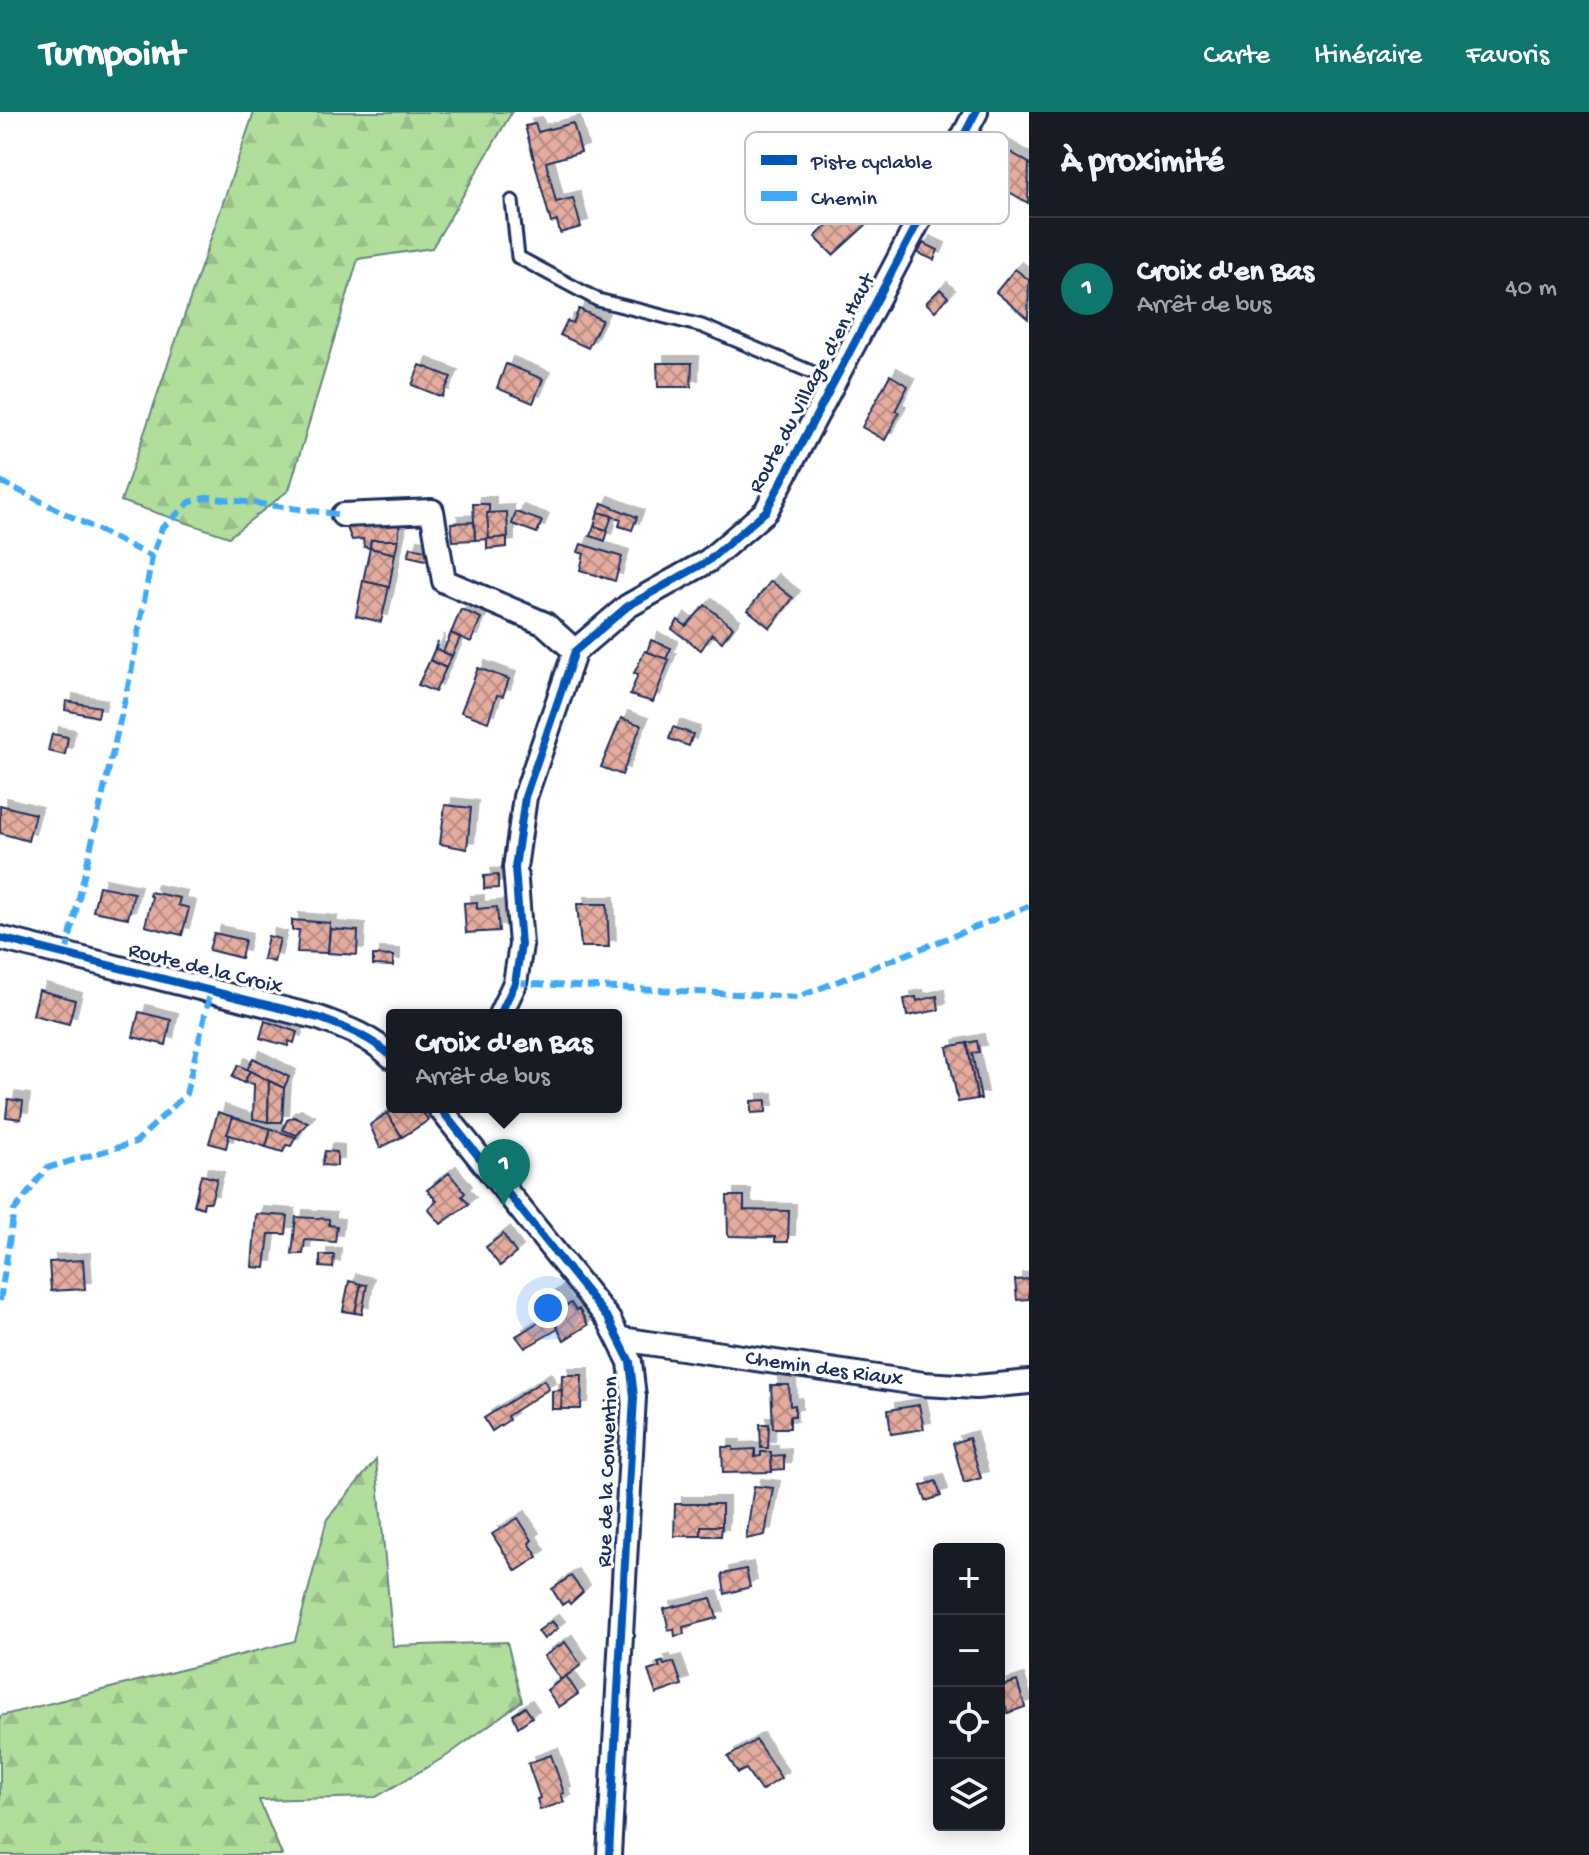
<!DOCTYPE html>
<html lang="fr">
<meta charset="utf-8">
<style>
:root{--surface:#171b24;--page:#242831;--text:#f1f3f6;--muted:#9ea1a6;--line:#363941;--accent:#0f766e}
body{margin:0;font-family:"Gochi Hand",sans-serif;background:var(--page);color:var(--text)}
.controls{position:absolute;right:24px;bottom:24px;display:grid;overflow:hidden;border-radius:8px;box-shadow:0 4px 20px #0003}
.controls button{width:72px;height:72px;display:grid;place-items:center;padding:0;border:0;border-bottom:2px solid var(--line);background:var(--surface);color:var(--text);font:40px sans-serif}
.you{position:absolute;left:548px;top:1196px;width:28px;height:28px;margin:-20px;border:6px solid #fff;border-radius:50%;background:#1a73e8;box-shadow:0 0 0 12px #1a73e833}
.badge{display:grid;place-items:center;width:52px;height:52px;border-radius:50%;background:var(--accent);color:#fff;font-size:26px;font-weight:700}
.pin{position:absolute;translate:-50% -66px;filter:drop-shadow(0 2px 4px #0008)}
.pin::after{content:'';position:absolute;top:42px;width:28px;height:24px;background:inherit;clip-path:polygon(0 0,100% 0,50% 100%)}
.popup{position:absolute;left:386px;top:897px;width:236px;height:104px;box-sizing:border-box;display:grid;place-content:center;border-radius:8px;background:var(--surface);filter:drop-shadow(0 2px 6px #0005);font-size:26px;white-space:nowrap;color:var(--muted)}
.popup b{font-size:30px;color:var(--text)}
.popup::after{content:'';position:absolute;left:50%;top:100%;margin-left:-16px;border:16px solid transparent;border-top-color:var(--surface)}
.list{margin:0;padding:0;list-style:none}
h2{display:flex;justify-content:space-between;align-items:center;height:104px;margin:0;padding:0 32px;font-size:34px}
h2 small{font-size:26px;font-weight:400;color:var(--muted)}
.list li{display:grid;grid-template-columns:52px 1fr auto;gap:24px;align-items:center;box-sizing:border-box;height:144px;padding:0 32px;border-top:2px solid var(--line)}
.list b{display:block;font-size:30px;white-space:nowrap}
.list p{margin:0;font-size:26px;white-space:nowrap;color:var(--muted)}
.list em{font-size:26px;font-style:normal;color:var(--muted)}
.icon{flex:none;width:44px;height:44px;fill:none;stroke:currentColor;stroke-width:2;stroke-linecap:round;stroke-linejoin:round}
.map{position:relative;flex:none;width:1029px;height:1743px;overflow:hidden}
header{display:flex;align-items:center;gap:48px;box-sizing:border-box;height:112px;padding:0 40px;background:var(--accent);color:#fff}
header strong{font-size:38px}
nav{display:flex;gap:44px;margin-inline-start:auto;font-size:28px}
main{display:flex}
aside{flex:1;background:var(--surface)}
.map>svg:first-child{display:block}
.forest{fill:url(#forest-firs);stroke:#66867d;stroke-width:2}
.building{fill:url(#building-cross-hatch);stroke:#1b2f5e;stroke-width:2;filter:url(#shadow)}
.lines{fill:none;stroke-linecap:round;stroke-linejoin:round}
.lane-casing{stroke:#1b2f5e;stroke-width:17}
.street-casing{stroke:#1b2f5e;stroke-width:28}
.lane{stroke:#fff;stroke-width:11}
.street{stroke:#fff;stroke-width:22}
.quiet{stroke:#3fa9f5;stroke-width:6;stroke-dasharray:12 6;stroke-linecap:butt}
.cycleway-casing{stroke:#fff;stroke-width:13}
.cycleway{stroke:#0057b8;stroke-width:8}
.labels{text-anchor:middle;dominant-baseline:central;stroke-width:6;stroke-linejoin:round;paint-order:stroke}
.street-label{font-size:22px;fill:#1b2f5e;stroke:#fff}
.key{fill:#fff;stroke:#bbc1cf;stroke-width:2}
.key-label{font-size:22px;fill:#1b2f5e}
</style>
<header>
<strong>Turnpoint</strong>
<nav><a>Carte</a><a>Itinéraire</a><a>Favoris</a></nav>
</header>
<main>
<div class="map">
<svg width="1029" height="1743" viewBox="0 0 1029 1743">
<defs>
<pattern id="forest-firs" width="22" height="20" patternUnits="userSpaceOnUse" patternTransform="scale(2)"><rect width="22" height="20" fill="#b2de9c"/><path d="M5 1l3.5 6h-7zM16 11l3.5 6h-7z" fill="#98bf89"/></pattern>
<pattern id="building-cross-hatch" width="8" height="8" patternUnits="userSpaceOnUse" patternTransform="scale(2)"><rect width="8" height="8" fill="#e4ac9e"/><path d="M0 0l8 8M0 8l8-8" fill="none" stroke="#b88c84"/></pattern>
<filter id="shadow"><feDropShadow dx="7" dy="-7" stdDeviation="0" flood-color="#0004"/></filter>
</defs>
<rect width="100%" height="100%" fill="#fff"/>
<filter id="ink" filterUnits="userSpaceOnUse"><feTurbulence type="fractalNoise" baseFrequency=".0125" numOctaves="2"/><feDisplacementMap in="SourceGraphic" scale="16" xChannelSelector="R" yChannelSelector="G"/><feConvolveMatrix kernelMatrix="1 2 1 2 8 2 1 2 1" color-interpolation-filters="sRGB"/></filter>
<g filter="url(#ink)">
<!-- forest -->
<g class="forest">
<polygon points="254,0 512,0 432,136 358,147 289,378 229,425 121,389"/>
<polygon points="376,1348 393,1534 507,1530 522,1589 448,1643 376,1685 259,1688 282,1743 0,1743 0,1604 295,1529 327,1407"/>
</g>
<!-- building -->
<g class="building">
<polygon points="573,11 581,40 546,50 556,90 573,86 581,115 560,121 557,109 551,111 525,14 535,12 538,20"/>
<polygon points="995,31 1029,51 1028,91 977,61"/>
<polygon points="844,88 867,112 833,143 815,125 839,102 834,97"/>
<polygon points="923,131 938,138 934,148 918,141"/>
<polygon points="1015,157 1029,168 1028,207 996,180"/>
<polygon points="940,177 948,185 935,199 926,191"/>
<polygon points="579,197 602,208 588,236 560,223 567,209 573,211"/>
<polygon points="657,251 692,251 691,275 658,275"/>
<polygon points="506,252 543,267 533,291 497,276"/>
<polygon points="420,253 451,265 442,285 412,273"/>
<polygon points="890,263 908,274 895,299 899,301 885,328 862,315"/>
<polygon points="602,391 637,405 632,418 619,414 621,407 598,400"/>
<polygon points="473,392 489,392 489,427 475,428"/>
<polygon points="507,400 508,425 489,427 487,401"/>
<polygon points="516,400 542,409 537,421 512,412"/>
<polygon points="598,400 612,404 607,418 594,414"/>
<polygon points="474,410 475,428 453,429 451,411"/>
<polygon points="345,411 400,411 398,428 371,428 370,436 364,435 363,427 352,428"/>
<polygon points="594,414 608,419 605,429 590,424"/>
<polygon points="507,425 507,435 487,437 487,427"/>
<polygon points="371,428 398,428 395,442 370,436"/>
<polygon points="581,432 622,445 615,469 580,458 584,442 578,440"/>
<polygon points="411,435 430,439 430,449 408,444"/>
<polygon points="370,436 395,442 389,475 363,469"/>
<polygon points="363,469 389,475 381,510 356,504"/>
<polygon points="771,469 793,486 770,516 748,498"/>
<polygon points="705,493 733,515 722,530 712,522 701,538 672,517 678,508 686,514"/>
<polygon points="461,497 481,506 471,530 451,521"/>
<polygon points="451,521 460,526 452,544 443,540"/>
<polygon points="651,528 671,536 666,547 647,540"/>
<polygon points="438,529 436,537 452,544 446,556 430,548"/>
<polygon points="645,539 669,548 653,590 630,583 638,562 634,561"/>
<polygon points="430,548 446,556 435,580 418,573"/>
<polygon points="478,556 509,567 503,584 497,583 488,610 461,600"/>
<polygon points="66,589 100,595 98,605 65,598"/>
<polygon points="621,606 641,613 622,663 601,655"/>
<polygon points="673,615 693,622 689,634 669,627"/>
<polygon points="52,622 68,625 65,643 48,639"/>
<polygon points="0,693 35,702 28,729 0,721"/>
<polygon points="445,693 471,696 467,737 440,732"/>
<polygon points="498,763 498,776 484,777 484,764"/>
<polygon points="99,774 134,781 128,806 93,799"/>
<polygon points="150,780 180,786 178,793 189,796 182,823 145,814 152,785 149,783"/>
<polygon points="477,790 477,797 497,795 499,819 466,821 464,791"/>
<polygon points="577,792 607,792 609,835 581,835"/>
<polygon points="292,808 330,811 328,841 297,840 299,818 292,818"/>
<polygon points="330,817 358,819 357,843 328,841"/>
<polygon points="214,821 245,828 241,846 209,838"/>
<polygon points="268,824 280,827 274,850 263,847"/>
<polygon points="373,843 393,844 393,854 373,853"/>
<polygon points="39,878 75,888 69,912 33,903"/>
<polygon points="937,884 939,898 907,904 904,887 916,885 917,889"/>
<polygon points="139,900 171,908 166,933 133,925"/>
<polygon points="265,909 297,920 294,931 289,929 288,934 260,926"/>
<polygon points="977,929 979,940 972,941 981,987 977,987 967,931"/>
<polygon points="967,931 977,987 958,990 947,935"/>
<polygon points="253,946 289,965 284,976 247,958"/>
<polygon points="238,953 250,959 244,971 232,965"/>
<polygon points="250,959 269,969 268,1010 253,1007 254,972 244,971"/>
<polygon points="269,969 284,976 282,1010 268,1010"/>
<polygon points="8,987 23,989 21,1007 6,1005"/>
<polygon points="766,988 766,1000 751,1001 751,989"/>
<polygon points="397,995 418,995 429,1008 402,1025 387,1001"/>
<polygon points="218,1000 233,1005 226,1036 209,1031"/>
<polygon points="387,1001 402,1025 380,1036 370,1013"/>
<polygon points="233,1005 271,1017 266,1035 227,1022"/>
<polygon points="294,1005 308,1011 297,1023 283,1018 287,1008"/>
<polygon points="271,1017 295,1025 296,1025 291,1034 286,1033 283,1040 266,1035"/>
<polygon points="325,1039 337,1040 337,1054 322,1053"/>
<polygon points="449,1061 465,1081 462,1084 469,1092 441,1112 428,1097 437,1089 427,1078"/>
<polygon points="201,1063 217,1067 211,1090 204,1090 203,1096 194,1093"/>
<polygon points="727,1084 744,1084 744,1098 789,1099 788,1130 775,1130 775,1125 728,1124"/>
<polygon points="256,1102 288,1104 286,1122 269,1122 265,1156 252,1155"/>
<polygon points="296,1105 329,1107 329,1113 337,1114 335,1130 305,1128 303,1142 292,1142"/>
<polygon points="503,1122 516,1141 500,1154 486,1135"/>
<polygon points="320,1143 334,1143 333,1156 320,1155"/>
<polygon points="83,1148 85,1177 51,1179 49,1150"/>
<polygon points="1029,1167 1029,1187 1017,1188 1015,1168"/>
<polygon points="349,1169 361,1172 355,1201 343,1199"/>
<polygon points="361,1172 367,1173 362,1202 355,1201"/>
<polygon points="556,1181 565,1194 550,1203 542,1190"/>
<polygon points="571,1191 576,1198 579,1197 588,1213 564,1228 550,1203"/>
<polygon points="550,1203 558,1217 525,1236 516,1224"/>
<polygon points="562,1263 582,1263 581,1297 561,1297"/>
<polygon points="544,1268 549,1277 507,1304 509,1308 492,1319 484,1306"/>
<polygon points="771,1273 789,1273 790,1294 795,1293 795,1304 790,1304 790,1316 773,1316"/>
<polygon points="562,1278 561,1297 552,1297 552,1279"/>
<polygon points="919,1293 924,1317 891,1322 888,1298"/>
<polygon points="760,1312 769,1312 768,1336 761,1336"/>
<polygon points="969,1326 981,1366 964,1371 953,1331"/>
<polygon points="722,1335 733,1335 733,1338 755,1337 755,1345 761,1344 761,1340 771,1340 772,1360 723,1361"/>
<polygon points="784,1343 784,1357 772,1358 771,1344"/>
<polygon points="936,1369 941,1384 926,1389 921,1374"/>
<polygon points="754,1374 773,1376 765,1423 746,1427"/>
<polygon points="675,1392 722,1392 722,1414 701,1414 701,1424 674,1424"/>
<polygon points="518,1406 532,1428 529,1431 538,1445 516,1459 492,1422"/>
<polygon points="701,1414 722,1414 721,1424 701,1424"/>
<polygon points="746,1457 750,1475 725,1482 722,1462"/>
<polygon points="571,1464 583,1480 570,1492 568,1489 562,1493 552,1477"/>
<polygon points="711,1486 717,1506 683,1515 684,1522 675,1524 674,1517 669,1518 664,1497"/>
<polygon points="552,1509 558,1516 544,1527 538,1519"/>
<polygon points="565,1530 581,1553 561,1568 544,1544"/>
<polygon points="663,1550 664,1553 674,1550 682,1573 656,1582 648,1559 660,1555 658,1551"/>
<polygon points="566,1564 578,1582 559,1595 547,1578"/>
<polygon points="1017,1569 1025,1595 1008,1601 999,1575"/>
<polygon points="525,1595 532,1605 518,1615 513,1603"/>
<polygon points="756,1628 781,1666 761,1679 746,1657 738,1661 728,1645"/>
<polygon points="551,1643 564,1681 561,1682 564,1690 540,1698 537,1687 540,1686 528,1651"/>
</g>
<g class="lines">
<defs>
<polyline id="lane" points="512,89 518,145 598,188 702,214 835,270"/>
<g id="street">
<polyline points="343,403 432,399 444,469 545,512 575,539"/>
<path d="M0,826L319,906C346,916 371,925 392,945"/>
<polyline points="500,903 515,871 521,833 515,756 525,685 575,539 628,494 708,449 766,399 976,0"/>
<polyline points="439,995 609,1208 630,1250 634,1285 609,1743"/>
<polyline points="621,1227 924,1272 976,1275 1029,1270"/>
</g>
</defs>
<!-- lane casing -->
<use href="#lane" class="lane-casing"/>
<!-- street casing -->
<use href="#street" class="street-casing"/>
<!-- lane -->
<use href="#lane" class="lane"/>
<!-- street -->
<use href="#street" class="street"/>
<!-- quiet -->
<g class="quiet">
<polyline points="0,369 152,445"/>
<polyline points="66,842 131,561 152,445 162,416 190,390 209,385 343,403"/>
<polyline points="515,871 798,885 1029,794"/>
<polyline points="0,1189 14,1099 47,1056 136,1030 186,982 211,878"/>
</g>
<defs>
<g id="cycleway">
<path d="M0,826L319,906C346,916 371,925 392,945"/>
<polyline points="500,903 515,871 521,833 515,756 525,685 575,539 628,494 708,449 766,399 976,0"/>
<polyline points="439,995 609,1208 630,1250 634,1285 609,1743"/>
</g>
</defs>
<!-- cycleway casing -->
<use href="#cycleway" class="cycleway-casing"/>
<!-- cycleway -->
<use href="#cycleway" class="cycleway"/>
</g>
</g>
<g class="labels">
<!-- street labels -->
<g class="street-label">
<text transform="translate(813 272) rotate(-62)">Route du Village d'en Haut</text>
<text transform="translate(205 858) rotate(14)">Route de la Croix</text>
<text transform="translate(824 1258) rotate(8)">Chemin des Riaux</text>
<text transform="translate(609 1360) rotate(-88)">Rue de la Convention</text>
</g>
</g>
<!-- legend -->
<rect x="745" y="20" width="264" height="92" rx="12" class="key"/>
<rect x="761" y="43" width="36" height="10" fill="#0057b8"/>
<rect x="761" y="79" width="36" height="10" fill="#3fa9f5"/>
<g class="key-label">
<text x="811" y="56">Piste cyclable</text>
<text x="811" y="92">Chemin</text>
</g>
</svg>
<div class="controls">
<button>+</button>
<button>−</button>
<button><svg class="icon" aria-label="locate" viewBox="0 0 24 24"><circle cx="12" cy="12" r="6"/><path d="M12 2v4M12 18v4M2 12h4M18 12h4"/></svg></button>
<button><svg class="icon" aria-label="layers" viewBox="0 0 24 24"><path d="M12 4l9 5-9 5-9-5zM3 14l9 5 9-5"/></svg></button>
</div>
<div class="you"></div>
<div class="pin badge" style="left:504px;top:1093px">1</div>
<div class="popup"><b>Croix d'en Bas</b>Arrêt de bus</div>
</div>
<aside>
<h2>À proximité<small></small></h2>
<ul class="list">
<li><span class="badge">1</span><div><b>Croix d'en Bas</b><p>Arrêt de bus</p></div><em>40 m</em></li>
</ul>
</aside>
</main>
